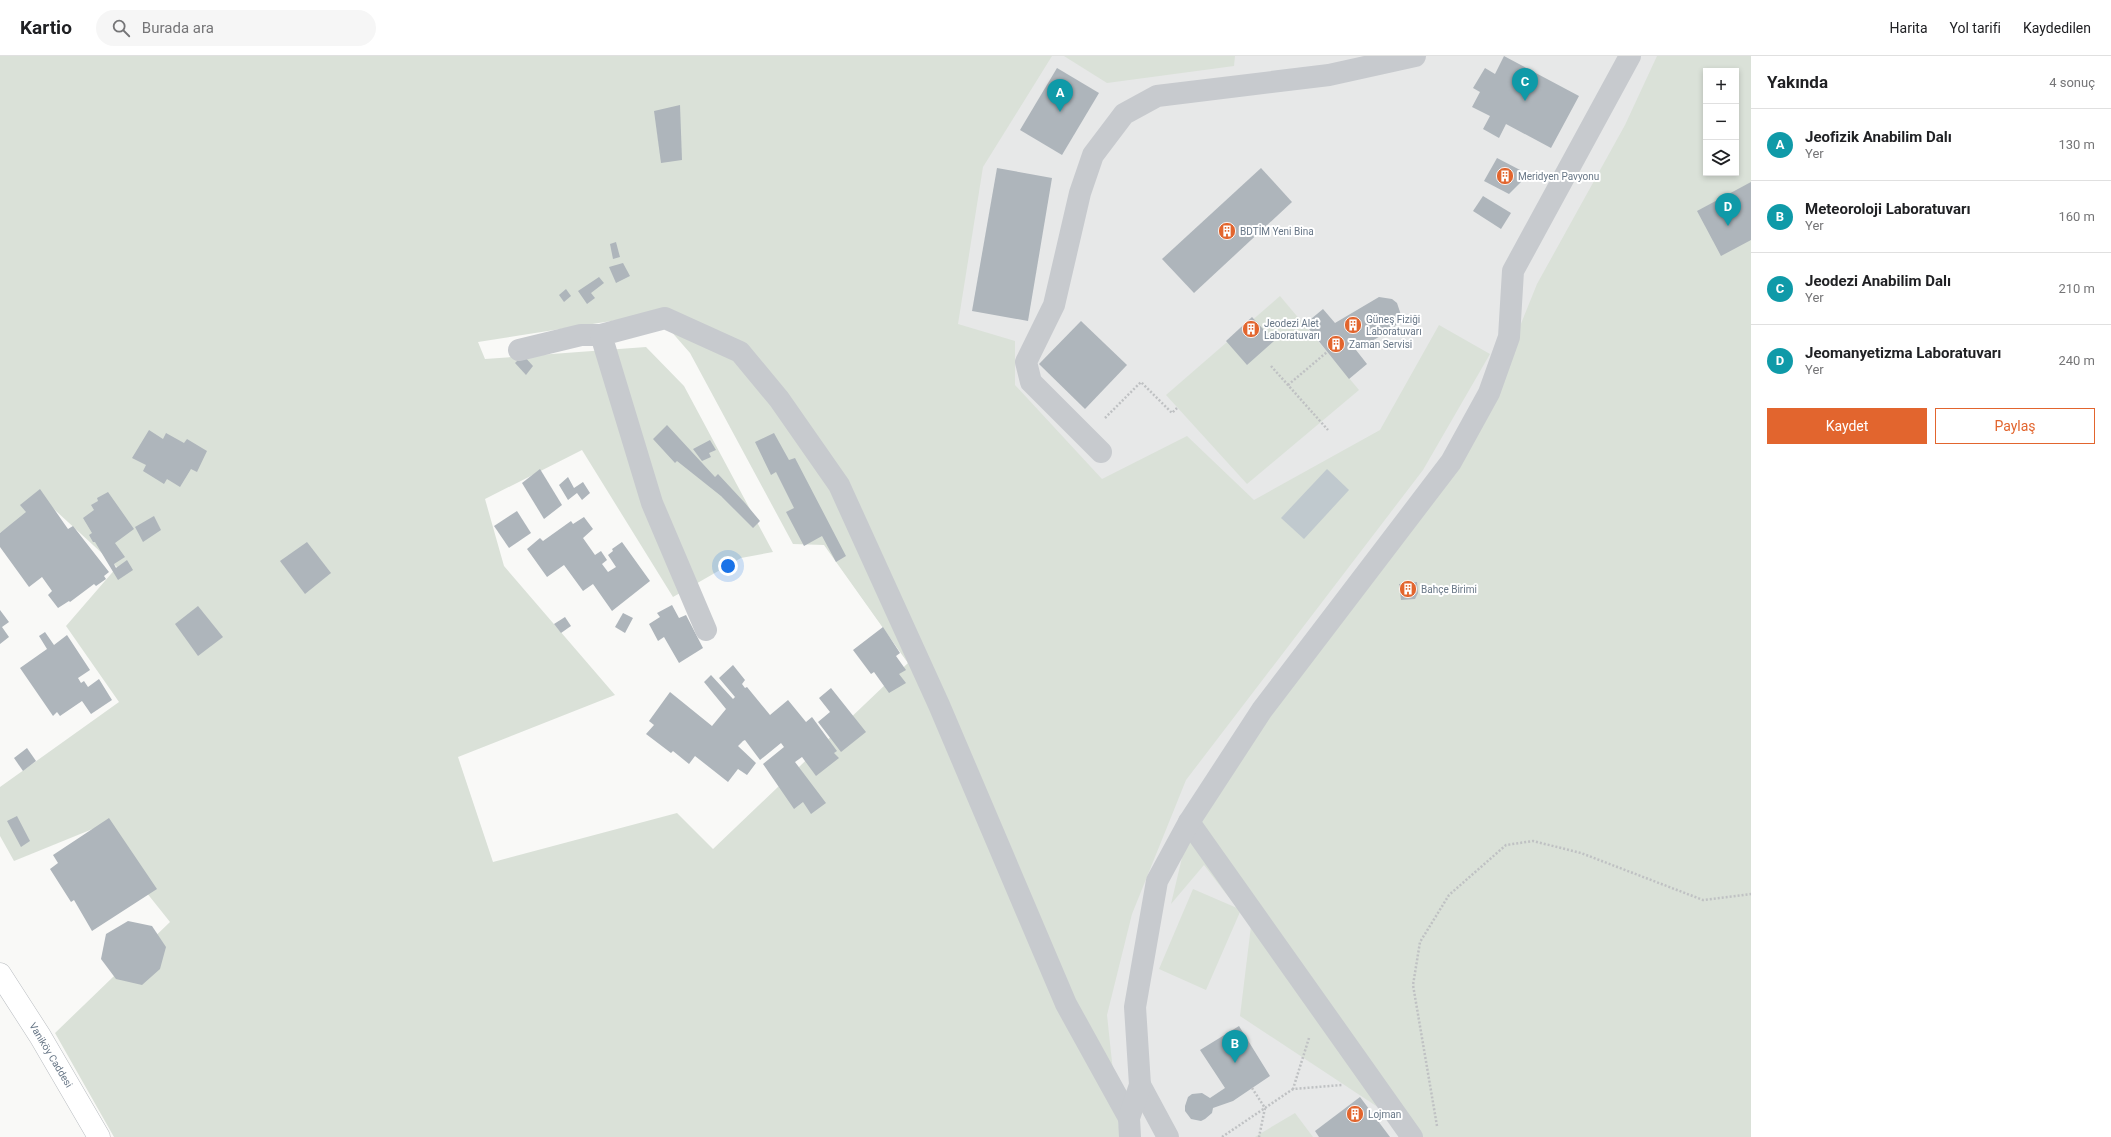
<!DOCTYPE html>
<html lang="tr">
<meta charset="utf-8">
<style>
:root{--surface:#fff;--page:#f6f6f6;--text:#202124;--muted:#757577;--line:#e0e0e0;--accent:#e2652e}
body{margin:0;font-family:Roboto,sans-serif;background:var(--page);color:var(--text)}
.controls{position:absolute;right:12px;top:12px;display:grid;overflow:hidden;border-radius:0px;box-shadow:0 2px 6px #0003}
.controls button{width:36px;height:36px;display:grid;place-items:center;padding:0;border:0;border-bottom:1px solid var(--line);background:var(--surface);color:var(--text);font:20px sans-serif}
.you{position:absolute;left:728px;top:510px;width:14px;height:14px;margin:-10px;border:3px solid #fff;border-radius:50%;background:#1a73e8;box-shadow:0 0 0 6px #1a73e833}
.badge{display:grid;place-items:center;width:26px;height:26px;border-radius:50%;background:var(--accent);color:#fff;font-size:13px;font-weight:700}
.pin{position:absolute;translate:-50% -33px;filter:drop-shadow(0 1px 2px #0008)}
.pin::after{content:'';position:absolute;top:21px;width:14px;height:12px;background:inherit;clip-path:polygon(0 0,100% 0,50% 100%)}
.list{margin:0;padding:0;list-style:none}
h2{display:flex;justify-content:space-between;align-items:center;height:52px;margin:0;padding:0 16px;font-size:17px}
h2 small{font-size:13px;font-weight:400;color:var(--muted)}
.list li{display:grid;grid-template-columns:26px 1fr auto;gap:12px;align-items:center;box-sizing:border-box;height:72px;padding:0 16px;border-top:1px solid var(--line)}
.list b{display:block;font-size:15px;white-space:nowrap}
.list p{margin:0;font-size:13px;white-space:nowrap;color:var(--muted)}
.list em{font-size:13px;font-style:normal;color:var(--muted)}
.actions{display:flex;gap:8px;padding:12px 16px}
.actions a{flex:1;padding:9px 0;border:1px solid var(--accent);border-radius:0px;text-align:center;font-size:14px;color:var(--accent)}
.actions .main{background:var(--accent);color:#fff}
.icon{flex:none;width:22px;height:22px;fill:none;stroke:currentColor;stroke-width:2;stroke-linecap:round;stroke-linejoin:round}
.map{position:relative;flex:none;width:1751px;height:1081px;overflow:hidden}
header{display:flex;align-items:center;gap:24px;box-sizing:border-box;height:56px;padding:0 20px;background:var(--surface);border-bottom:1px solid var(--line)}
header strong{font-size:19px}
nav{display:flex;gap:22px;margin-inline-start:auto;font-size:14px}
.search{width:280px;height:36px;background:var(--page);display:flex;align-items:center;gap:10px;box-sizing:border-box;padding:0 14px;border-radius:22px;color:var(--muted);font-size:15px}
main{display:flex}
aside{flex:1;background:var(--surface)}
.map>svg:first-child{display:block}
.built{fill:#e7e8e8;fill-rule:evenodd}
.green{fill:#dae1d8;fill-rule:evenodd}
.water{fill:#c0c9ce}
.building{fill:#aeb5bb}
.lines{fill:none;stroke-linecap:round;stroke-linejoin:round}
.major-casing{stroke:#b8bcc0;stroke-width:23}
.path{stroke:#bfc1c3;stroke-width:2.5;stroke-dasharray:2 2;stroke-linecap:butt}
.minor{stroke:#c7cace;stroke-width:22}
.major{stroke:#fff;stroke-width:22}
.labels{text-anchor:middle;dominant-baseline:central;stroke-width:4;stroke-linejoin:round;paint-order:stroke}
.poi-label{font-size:10px;fill:#687787;stroke:#fff;text-anchor:start}
.street-label{font-size:10px;fill:#687787;stroke:#fff}
</style>
<header>
<strong>Kartio</strong>
<div class="search"><svg class="icon" aria-label="search" viewBox="0 0 24 24"><circle cx="10" cy="10" r="6"/><path d="M15 15l6 6"/></svg>Burada ara</div>
<nav><a>Harita</a><a>Yol tarifi</a><a>Kaydedilen</a></nav>
</header>
<main>
<div class="map">
<svg width="1751" height="1081" viewBox="0 0 1751 1081">
<rect width="100%" height="100%" fill="#f9f9f7"/>
<!-- built -->
<path class="built" d="M645,0H1751V1081H938L908,607L824,488ZM1706,15H1736V117H1706Z"/>
<!-- green -->
<g class="green">
<path d="M0,0H1052L983,111L958,268L1015,285V329L1102,423L1187,380L1254,444L1380,374L1439,269L1490,298L1423,414L1186,724L1132,858L1107,959L1120,1081H114L55,977L170,866L95,772L14,805L0,780V731L119,646L66,570L117,511L44,444L0,477ZM656,258L690,297L793,488L824,489L908,607L713,793L677,757L493,806L458,701L615,639L504,510L485,443L582,394L673,541L741,502L773,496L684,330L646,291L485,303L478,286Z"/>
<polygon points="1064,0 1235,0 1234,10 1107,27"/>
<path d="M1657,0H1751V1081H1423L1240,960L1251,870L1240,856L1206,934L1159,913L1193,833L1237,852L1204,809L1171,848L1189,772L1502,315L1537,228L1625,69ZM1706,15H1736V117H1706Z"/>
<polygon points="1280,240 1359,334 1247,428 1166,339"/>
<polygon points="1295,1057 1313,1081 1255,1081 1258,1079"/>
</g>
<!-- water -->
<polygon class="water" points="1327,413 1349,434 1304,483 1281,462"/>
<!-- building -->
<g class="building">
<polygon points="1504,0 1579,40 1551,92 1506,68 1499,82 1483,73 1490,60 1472,51 1480,36 1473,32 1485,12 1495,18"/>
<polygon points="1057,12 1099,37 1062,99 1020,74"/>
<polygon points="680,49 682,104 661,107 654,55"/>
<polygon points="1497,102 1522,115 1522,125 1509,138 1484,125"/>
<polygon points="997,112 1052,122 1028,265 972,255"/>
<polygon points="1261,112 1292,146 1194,237 1162,203"/>
<polygon points="1751,126 1751,184 1721,200 1697,155"/>
<polygon points="1483,140 1511,157 1501,173 1473,155"/>
<polygon points="616,186 620,201 613,203 610,188"/>
<polygon points="623,207 630,220 616,227 609,211"/>
<polygon points="599,221 604,227 591,237 595,242 587,248 578,235"/>
<polygon points="566,233 571,240 564,246 559,239"/>
<polygon points="1379,241 1392,243 1397,247 1401,259 1400,265 1391,274 1356,294 1367,308 1349,323 1305,268 1323,253 1335,267"/>
<polygon points="1252,261 1274,285 1247,309 1226,285"/>
<polygon points="1081,265 1127,309 1085,353 1039,308"/>
<polygon points="523,299 533,310 526,319 515,307"/>
<polygon points="667,369 715,421 718,418 745,447 760,465 753,472 721,440 677,405 675,407 653,383"/>
<polygon points="149,374 163,383 166,377 184,387 187,383 207,395 197,416 191,413 180,431 167,423 164,428 143,415 146,409 132,402"/>
<polygon points="774,377 789,404 795,402 846,500 836,506 822,480 804,490 786,456 794,452 776,416 771,419 755,386"/>
<polygon points="710,384 716,394 709,397 711,401 702,405 693,393"/>
<polygon points="540,413 562,449 544,463 522,427"/>
<polygon points="568,421 574,432 583,426 590,437 582,444 577,437 568,444 559,429"/>
<polygon points="40,433 68,473 73,470 109,516 104,520 106,523 96,530 94,528 70,546 69,545 58,552 48,539 52,535 42,521 29,531 0,491 0,477 26,456 20,449"/>
<polygon points="108,436 134,473 115,487 125,501 114,508 116,512 127,504 133,514 118,524 95,486 93,486 89,479 92,477 83,462 94,454 91,449 98,445 97,442"/>
<polygon points="517,455 531,477 509,492 494,470"/>
<polygon points="154,460 161,474 143,486 135,471"/>
<polygon points="584,461 593,473 583,482 595,499 601,495 607,504 602,508 608,516 616,511 608,499 613,495 612,493 622,486 650,525 612,555 593,528 583,535 564,509 547,521 527,493 540,482 543,485 571,465 573,468"/>
<polygon points="307,486 331,517 305,538 280,505"/>
<polygon points="1417,526 1418,537 1415,543 1401,544 1399,528"/>
<polygon points="672,549 679,562 686,559 703,592 679,607 664,581 658,585 649,568 660,561 657,557"/>
<polygon points="198,550 223,581 198,600 175,568"/>
<polygon points="0,554 9,566 2,571 9,581 0,588"/>
<polygon points="623,557 633,562 625,577 615,571"/>
<polygon points="565,561 571,570 561,577 554,568"/>
<polygon points="883,571 900,597 896,600 906,614 899,618 906,627 889,637 874,616 871,618 853,594"/>
<polygon points="45,576 54,589 67,579 90,614 78,622 81,627 84,625 88,631 99,623 112,644 91,658 82,645 60,660 57,656 53,660 20,612 47,593 39,580"/>
<polygon points="733,609 745,624 742,628 745,632 747,631 770,659 788,644 806,666 812,661 837,695 834,697 839,702 816,720 802,701 795,706 826,747 811,758 803,746 794,753 763,708 784,691 781,687 760,704 745,684 743,685 738,690 756,707 747,719 738,713 728,726 695,700 689,708 673,695 671,697 646,678 654,669 649,665 670,636 712,670 726,653 704,626 711,619 733,643 735,641 719,622"/>
<polygon points="831,632 866,676 841,696 818,666 830,656 819,642"/>
<polygon points="27,692 36,705 23,715 14,702"/>
<polygon points="17,760 30,785 21,791 7,765"/>
<polygon points="109,762 157,833 92,875 74,844 71,846 50,813 58,807 53,799"/>
<polygon points="128,865 152,870 166,891 160,913 142,929 116,923 101,903 106,878"/>
<polygon points="1239,970 1270,1020 1233,1045 1213,1052 1212,1057 1205,1063 1201,1065 1191,1063 1185,1055 1185,1050 1188,1041 1192,1038 1202,1037 1210,1042 1225,1032 1200,994"/>
<polygon points="1360,1041 1390,1081 1319,1081 1315,1075"/>
</g>
<g class="lines">
<defs>
<polyline id="major" points="0,918 40,980 99,1081"/>
</defs>
<!-- major casing -->
<use href="#major" class="major-casing"/>
<!-- path -->
<g class="path">
<polyline points="1271,310 1328,374"/>
<polyline points="1288,329 1327,296"/>
<polyline points="1105,362 1141,326 1172,357 1177,352"/>
<polyline points="1309,982 1293,1033 1342,1029"/>
<polyline points="1252,1032 1265,1052 1259,1081"/>
<polyline points="1437,1070 1413,929 1420,886 1449,839 1506,789 1533,785 1581,797 1703,844 1751,838"/>
<polyline points="1222,1081 1293,1033"/>
</g>
<!-- minor -->
<g class="minor">
<polyline points="519,294 581,279 601,279"/>
<polyline points="1101,396 1031,326 1026,306 1054,249 1080,137 1093,99 1124,58 1157,40 1329,19 1415,0"/>
<polyline points="706,574 652,447 601,279 665,262 740,296 779,343 839,429 939,649 1066,948 1129,1062"/>
<polyline points="1189,766 1412,1081"/>
<polyline points="1140,1029 1168,1081"/>
<polyline points="1130,1081 1129,1062 1140,1029 1135,951 1157,825 1189,766 1262,654 1451,406 1489,337 1509,281 1513,215 1630,0"/>
</g>
<!-- major -->
<use href="#major" class="major"/>
</g>
<!-- icons -->
<defs>
<symbol id="building-disc" viewBox="-11 -11 22 22"><circle r="9.5" fill="#e2652e" stroke="#fff"/><path d="M-4-6H4V6H1V3H-1V6H-4ZM-2.5-4.3h1.7v1.8h-1.7ZM.8-4.3h1.7v1.8H.8ZM-2.5-1h1.7V.8h-1.7ZM.8-1h1.7V.8H.8Z" fill="#fff"/></symbol>
</defs>
<g fill-rule="evenodd">
<use href="#building-disc" x="1495" y="110" width="20" height="20"/>
<use href="#building-disc" x="1217" y="165" width="20" height="20"/>
<use href="#building-disc" x="1343" y="259" width="20" height="20"/>
<use href="#building-disc" x="1241" y="263" width="20" height="20"/>
<use href="#building-disc" x="1326" y="278" width="20" height="20"/>
<use href="#building-disc" x="1398" y="523" width="20" height="20"/>
<use href="#building-disc" x="1345" y="1048" width="20" height="20"/>
</g>
<g class="labels">
<!-- poi labels -->
<g class="poi-label">
<text x="1518" y="120">Meridyen Pavyonu</text>
<text x="1240" y="175">BDTİM Yeni Bina</text>
<text x="1366" y="263">Güneş Fiziği<tspan x="1366" dy="12">Laboratuvarı</tspan></text>
<text x="1264" y="267">Jeodezi Alet<tspan x="1264" dy="12">Laboratuvarı</tspan></text>
<text x="1349" y="288">Zaman Servisi</text>
<text x="1421" y="533">Bahçe Birimi</text>
<text x="1368" y="1058">Lojman</text>
</g>
<!-- street labels -->
<g class="street-label">
<text transform="translate(51 999) rotate(59)">Vaniköy Caddesi</text>
</g>
</g>
</svg>
<div class="controls">
<button>+</button>
<button>−</button>
<button><svg class="icon" aria-label="layers" viewBox="0 0 24 24"><path d="M12 4l9 5-9 5-9-5zM3 14l9 5 9-5"/></svg></button>
</div>
<div class="you"></div>
<div class="pin badge" style="left:1060px;top:56px;background:#0f9aa8">A</div>
<div class="pin badge" style="left:1235px;top:1007px;background:#0f9aa8">B</div>
<div class="pin badge" style="left:1525px;top:45px;background:#0f9aa8">C</div>
<div class="pin badge" style="left:1728px;top:170px;background:#0f9aa8">D</div>
</div>
<aside>
<h2>Yakında<small>4 sonuç</small></h2>
<ul class="list">
<li><span class="badge" style="background:#0f9aa8">A</span><div><b>Jeofizik Anabilim Dalı</b><p>Yer</p></div><em>130 m</em></li>
<li><span class="badge" style="background:#0f9aa8">B</span><div><b>Meteoroloji Laboratuvarı</b><p>Yer</p></div><em>160 m</em></li>
<li><span class="badge" style="background:#0f9aa8">C</span><div><b>Jeodezi Anabilim Dalı</b><p>Yer</p></div><em>210 m</em></li>
<li><span class="badge" style="background:#0f9aa8">D</span><div><b>Jeomanyetizma Laboratuvarı</b><p>Yer</p></div><em>240 m</em></li>
</ul>
<div class="actions"><a class="main">Kaydet</a><a>Paylaş</a></div>
</aside>
</main>
